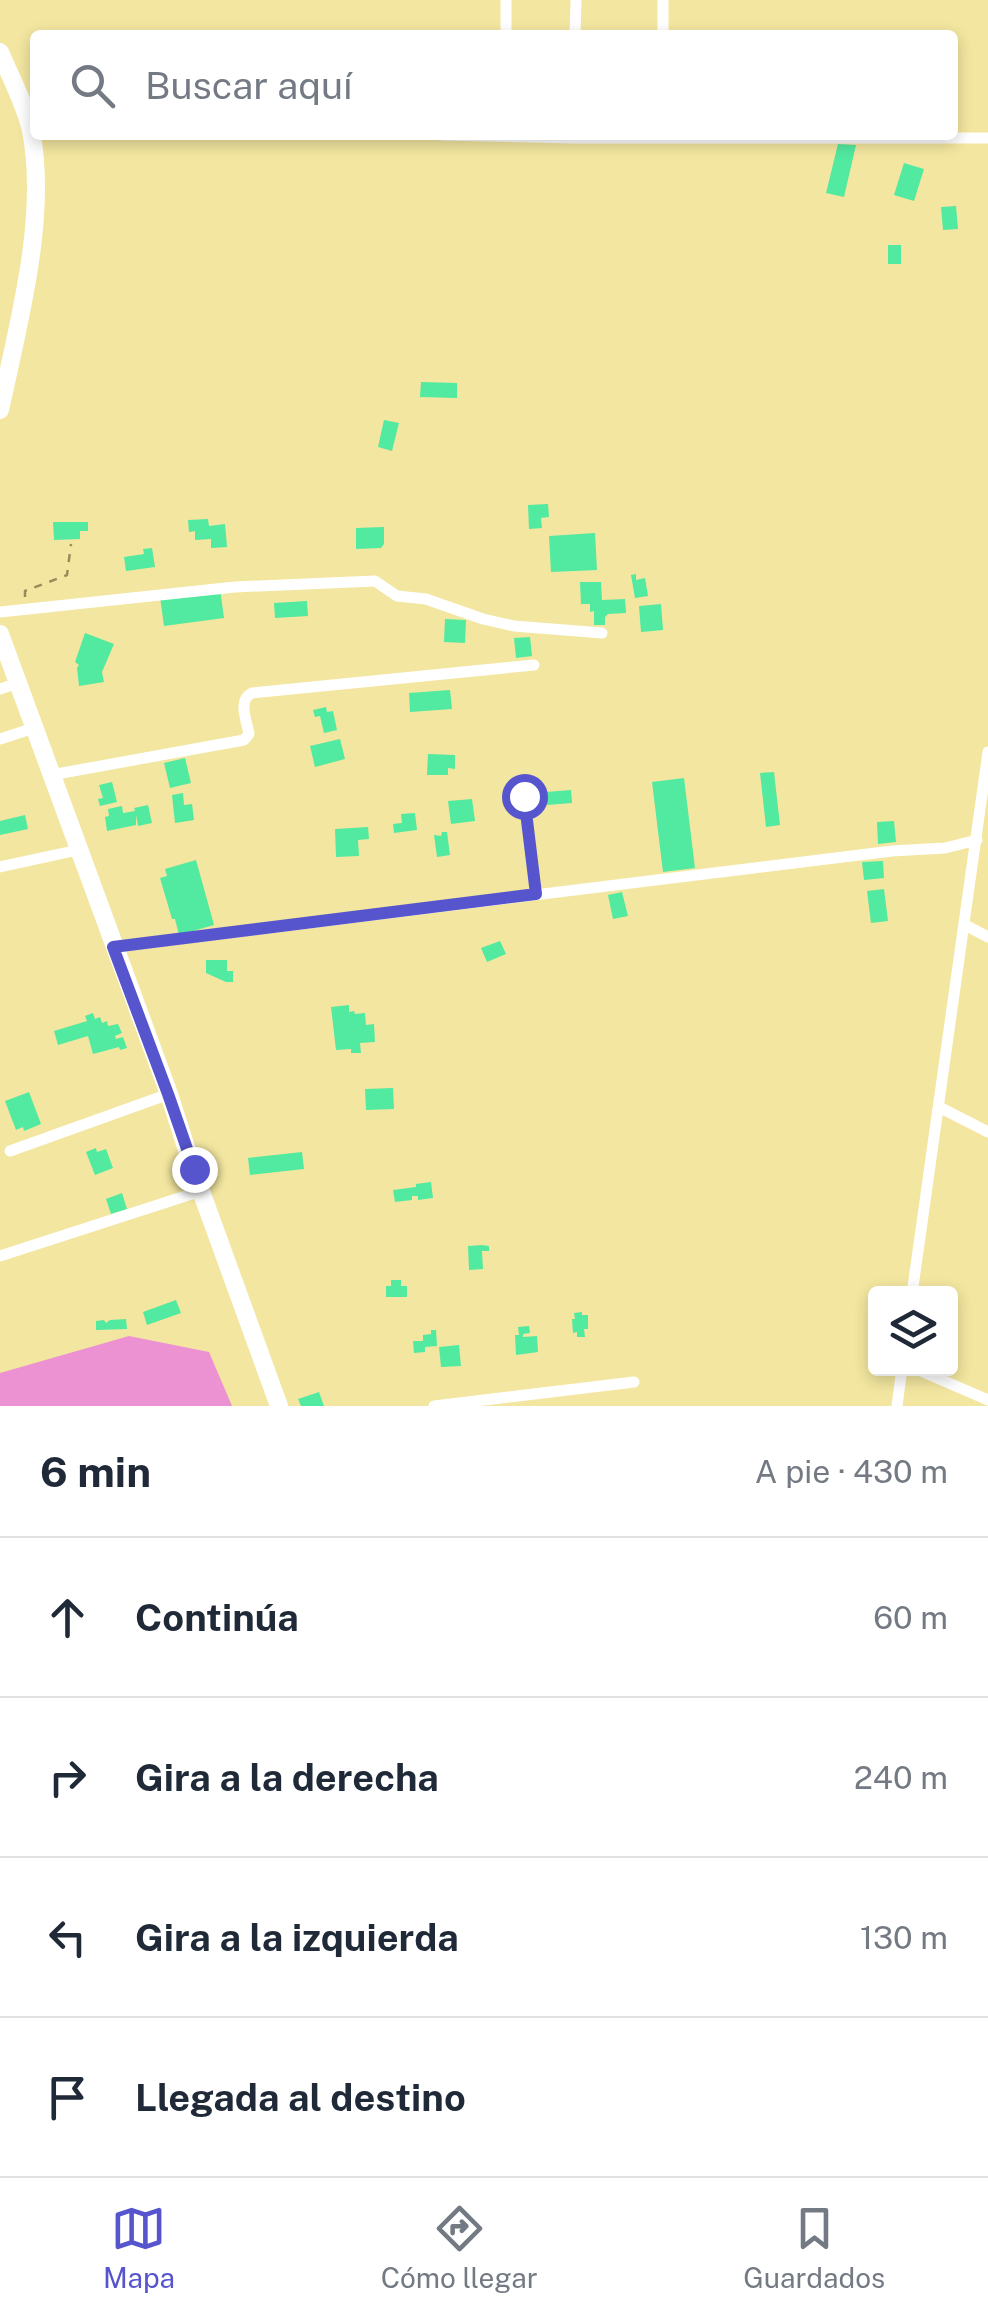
<!DOCTYPE html>
<html lang="es">
<meta charset="utf-8">
<style>
:root{--surface:#fff;--page:#f2f2f3;--text:#1f2937;--muted:#747a83;--line:#e0e1e3;--accent:#5655cd}
body{margin:0;font-family:"Public Sans",sans-serif;background:var(--page);color:var(--text)}
.controls{position:absolute;right:30px;bottom:30px;display:grid;overflow:hidden;border-radius:10px;box-shadow:0 5px 15px #0003}
.controls button{width:90px;height:90px;display:grid;place-items:center;padding:0;border:0;border-bottom:2px solid var(--line);background:var(--surface);color:var(--text);font:50px sans-serif}
.stop{position:absolute;width:30px;height:30px;margin:-22px;border:8px solid #5655cd;border-radius:50%;background:#fff}
.stop.end{background:#5655cd;border-color:#fff;box-shadow:0 2px 10px #0008}
.list{margin:0;padding:0;list-style:none}
h2{display:flex;justify-content:space-between;align-items:center;height:130px;margin:0;padding:0 40px;font-size:42px}
h2 small{font-size:32px;font-weight:400;color:var(--muted)}
.list li{display:grid;grid-template-columns:65px 1fr auto;gap:30px;align-items:center;box-sizing:border-box;height:160px;padding:0 40px;border-top:2px solid var(--line)}
.list b{display:block;font-size:38px;white-space:nowrap}
.list em{font-size:32px;font-style:normal;color:var(--muted)}
.icon{flex:none;width:55px;height:55px;fill:none;stroke:currentColor;stroke-width:2;stroke-linecap:round;stroke-linejoin:round}
.map{position:relative;flex:none;width:988px;height:1406px;overflow:hidden}
.search{position:absolute;background:var(--surface);box-shadow:0 5px 15px #0003;left:30px;right:30px;top:30px;height:110px;display:flex;align-items:center;gap:25px;box-sizing:border-box;padding:0 35px;border-radius:10px;color:var(--muted);font-size:38px}
.sheet{height:770px;background:var(--surface)}
nav{display:flex;justify-content:space-around;align-items:center;box-sizing:border-box;height:140px;border-top:2px solid var(--line);background:var(--surface);font-size:28px;color:var(--muted)}
nav a{display:grid;justify-items:center;gap:5px}
nav .on{color:var(--accent)}
.map>svg:first-child{display:block}
.green{fill:#ec92d2}
.building{fill:#52e9a0}
.lines{fill:none;stroke-linecap:round;stroke-linejoin:round}
.path{stroke:#978d5a;stroke-width:2.5;stroke-dasharray:8 8;stroke-linecap:butt}
.minor{stroke:#fff;stroke-width:11}
.primary{stroke:#fff;stroke-width:18}
.route{stroke:#5655cd;stroke-width:12}
</style>
<div class="map">
<svg width="988" height="1406" viewBox="0 0 988 1406">
<rect width="100%" height="100%" fill="#f3e6a0"/>
<!-- green -->
<polygon class="green" points="129,1336 209,1352 232,1406 0,1406 0,1373"/>
<!-- building -->
<g class="building">
<polygon points="838,144 856,145 844,197 826,193"/>
<polygon points="904,163 924,169 914,201 894,195"/>
<polygon points="956,206 958,229 943,230 941,207"/>
<rect x="888" y="245" width="13" height="19"/>
<polygon points="421,382 457,383 457,398 420,397"/>
<polygon points="384,420 399,423 392,451 378,447"/>
<polygon points="548,504 549,517 541,518 542,528 529,529 528,505"/>
<polygon points="208,519 209,526 225,524 227,547 211,548 211,539 195,540 195,531 189,532 188,520"/>
<polygon points="53,522 88,522 88,531 80,531 80,539 54,540"/>
<polygon points="384,527 384,544 381,548 356,549 356,528"/>
<polygon points="595,533 597,570 551,572 549,536"/>
<polygon points="152,548 155,567 126,571 124,557 144,554 143,549"/>
<polygon points="636,574 636,580 645,578 648,596 635,598 631,575"/>
<polygon points="580,582 601,582 602,600 625,599 626,613 608,614 605,617 605,625 594,625 594,611 590,612 590,604 581,604"/>
<polygon points="220,589 224,618 164,626 160,597"/>
<polygon points="307,601 308,616 275,618 274,603"/>
<polygon points="661,604 663,630 641,632 639,606"/>
<polygon points="445,619 466,620 465,643 444,642"/>
<polygon points="85,633 114,644 102,672 104,682 79,686 77,668 79,665 75,662"/>
<polygon points="530,637 532,656 516,658 514,638"/>
<polygon points="450,690 452,709 410,712 409,693"/>
<polygon points="326,707 327,712 333,711 337,730 324,733 320,716 315,717 313,710"/>
<polygon points="340,739 345,759 315,767 310,746"/>
<polygon points="428,754 455,755 455,769 448,768 448,775 427,775"/>
<polygon points="185,758 191,783 170,788 164,763"/>
<polygon points="774,772 780,825 766,827 760,773"/>
<polygon points="684,778 695,868 663,872 652,782"/>
<polygon points="112,782 117,802 100,806 98,799 103,798 99,785"/>
<polygon points="571,790 572,803 547,805 546,792"/>
<polygon points="183,793 184,805 192,804 194,820 175,823 172,795"/>
<polygon points="472,799 475,821 451,824 448,801"/>
<polygon points="148,805 152,823 138,826 136,815 136,825 107,831 105,817 109,816 108,809 122,806 123,813 135,811 134,808"/>
<polygon points="415,813 417,830 394,833 393,824 402,823 401,814"/>
<polygon points="25,815 28,829 0,835 0,821"/>
<polygon points="894,821 896,842 878,844 877,822"/>
<polygon points="368,827 369,839 358,840 359,856 336,857 335,829"/>
<polygon points="442,832 447,832 450,855 437,857 434,835 441,836"/>
<polygon points="196,860 214,925 179,935 175,919 172,919 160,878 167,876 165,869"/>
<polygon points="883,861 884,878 864,880 862,862"/>
<polygon points="884,889 888,921 871,923 867,891"/>
<polygon points="622,892 628,916 613,919 608,895"/>
<polygon points="500,941 506,954 487,962 481,948"/>
<polygon points="206,960 227,960 227,971 233,971 233,982 226,982 206,973"/>
<polygon points="349,1005 349,1012 354,1011 355,1014 365,1013 366,1025 374,1024 375,1042 360,1043 361,1053 351,1053 351,1049 336,1050 331,1007"/>
<polygon points="93,1013 95,1019 100,1017 102,1023 107,1021 108,1026 118,1024 122,1033 115,1036 116,1039 123,1037 127,1048 120,1050 119,1047 93,1054 88,1036 58,1045 54,1031 87,1021 85,1016"/>
<polygon points="393,1088 394,1109 366,1110 365,1089"/>
<polygon points="29,1092 41,1124 24,1131 23,1127 16,1130 5,1101"/>
<polygon points="96,1148 97,1152 106,1149 113,1168 95,1175 86,1152"/>
<polygon points="302,1152 304,1169 250,1175 248,1158"/>
<polygon points="431,1182 433,1198 418,1200 418,1196 412,1196 412,1200 395,1202 393,1190 416,1187 416,1184"/>
<polygon points="122,1193 127,1209 111,1214 106,1199"/>
<polygon points="482,1245 489,1246 489,1251 482,1251 483,1269 469,1270 468,1246"/>
<polygon points="391,1280 401,1280 401,1286 407,1286 407,1297 386,1297 386,1286 391,1286"/>
<polygon points="176,1300 181,1313 147,1325 143,1312"/>
<polygon points="582,1312 582,1315 588,1315 588,1329 584,1329 585,1337 577,1337 577,1332 573,1333 572,1319 575,1319 574,1313"/>
<polygon points="126,1319 127,1329 96,1330 96,1321 104,1320 106,1323 110,1320"/>
<polygon points="529,1326 530,1333 523,1334 523,1337 537,1336 538,1352 516,1355 515,1335 519,1335 518,1327"/>
<polygon points="431,1330 436,1330 437,1346 425,1347 425,1352 414,1353 413,1341 423,1341 423,1335 431,1334"/>
<polygon points="459,1345 461,1366 441,1367 439,1347"/>
<polygon points="319,1392 324,1406 301,1406 298,1399"/>
</g>
<g class="lines">
<!-- path -->
<g class="path">
<polyline points="25,597 25,591 67,575 71,544"/>
<polyline points="524,796 534,883"/>
</g>
<!-- minor -->
<g class="minor">
<polyline points="663,0 663,35"/>
<polyline points="506,35 506,0"/>
<polyline points="575,35 576,0"/>
<polyline points="442,135 571,138 988,138"/>
<polyline points="0,612 235,587 375,581 397,596 426,599 483,619 514,626 602,633"/>
<polyline points="0,689 18,683"/>
<polyline points="0,739 34,728"/>
<path d="M51,775L244,740L249,734C247,721 237,700 252,693L534,665"/>
<polyline points="0,867 78,850"/>
<polyline points="965,925 988,937"/>
<polyline points="113,947 892,851 945,848 977,840"/>
<polyline points="939,1107 988,1132"/>
<polyline points="10,1151 169,1094"/>
<polyline points="0,1256 201,1191"/>
<polyline points="912,1294 988,752"/>
<polyline points="914,1368 988,1400"/>
<polyline points="434,1406 634,1382"/>
<polyline points="897,1406 902,1368"/>
</g>
<!-- primary -->
<g class="primary">
<path d="M0,52C10,76 26,106 31,131C48,217 18,325 0,410"/>
<polyline points="0,634 169,1094 193,1169 279,1406"/>
</g>
</g>
<g class="lines">
<!-- route -->
<polyline class="route" points="194,1169 168,1094 113,947 536,894 524,796"/>
</g>
</svg>
<div class="controls">
<button><svg class="icon" aria-label="layers" viewBox="0 0 24 24"><path d="M12 4l9 5-9 5-9-5zM3 14l9 5 9-5"/></svg></button>
</div>
<div class="stop" style="left:524px;top:796px"></div>
<div class="stop end" style="left:194px;top:1169px"></div>
<div class="search"><svg class="icon" aria-label="search" viewBox="0 0 24 24"><circle cx="10" cy="10" r="6"/><path d="M15 15l6 6"/></svg>Buscar aquí</div>
</div>
<section class="sheet">
<h2>6 min<small>A pie · 430 m</small></h2>
<ul class="list">
<li><svg class="icon" aria-label="ahead" viewBox="0 0 24 24"><path d="M12 20V5M6 11l6-6 6 6"/></svg><div><b>Continúa</b></div><em>60 m</em></li>
<li><svg class="icon" aria-label="right" viewBox="0 0 24 24"><path d="M7 20v-9h11M14 6l5 5-5 5"/></svg><div><b>Gira a la derecha</b></div><em>240 m</em></li>
<li><svg class="icon" aria-label="left" viewBox="0 0 24 24"><path d="M17 20v-9H6M10 6l-5 5 5 5"/></svg><div><b>Gira a la izquierda</b></div><em>130 m</em></li>
<li><svg class="icon" aria-label="arrive" viewBox="0 0 24 24"><path d="M6 21V4h12l-3 4 3 4H6"/></svg><div><b>Llegada al destino</b></div></li>
</ul>
</section>
<nav>
<a class="on"><svg class="icon" aria-label="map" viewBox="0 0 24 24"><path d="M3 6l6-2 6 2 6-2v14l-6 2-6-2-6 2zM9 4v14M15 6v14"/></svg>Mapa</a>
<a><svg class="icon" aria-label="directions" viewBox="0 0 24 24"><path d="M12 3l9 9-9 9-9-9zM9 14v-3h6M13 9l2 2-2 2"/></svg>Cómo llegar</a>
<a><svg class="icon" aria-label="saved" viewBox="0 0 24 24"><path d="M7 4h10v16l-5-4-5 4z"/></svg>Guardados</a>
</nav>
